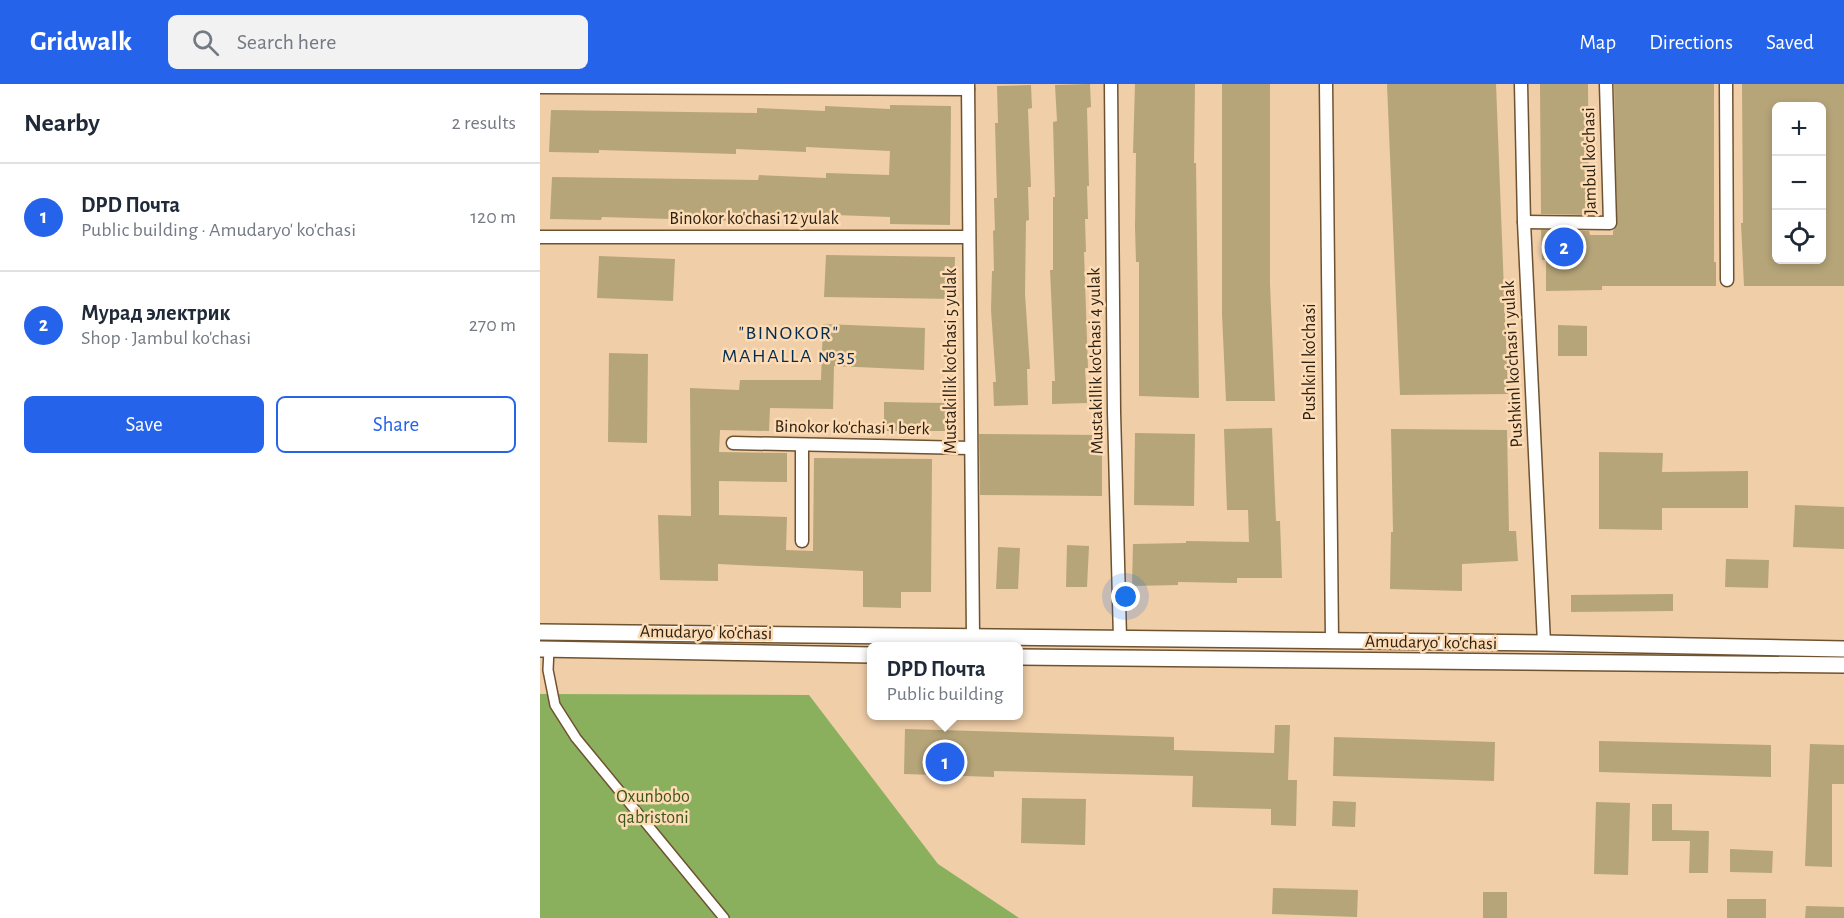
<!DOCTYPE html>
<meta charset="utf-8">
<style>
:root{--surface:#fff;--page:#f2f2f3;--text:#1f2937;--muted:#747a83;--line:#e0e1e3;--accent:#2563eb}
body{margin:0;font-family:"Alegreya Sans",sans-serif;background:var(--page);color:var(--text)}
.controls{position:absolute;right:18px;top:18px;display:grid;overflow:hidden;border-radius:9px;box-shadow:0 3px 9px #0003}
.controls button{width:54px;height:54px;display:grid;place-items:center;padding:0;border:0;border-bottom:2px solid var(--line);background:var(--surface);color:var(--text);font:30px sans-serif}
.you{position:absolute;left:586px;top:513px;width:21px;height:21px;margin:-15px;border:4px solid #fff;border-radius:50%;background:#1a73e8;box-shadow:0 0 0 9px #1a73e833}
.badge{display:grid;place-items:center;width:39px;height:39px;border-radius:50%;background:var(--accent);color:#fff;font-size:20px;font-weight:700}
.pin{position:absolute;translate:-50% -50%;border:3px solid #fff;box-shadow:0 2px 6px #0006}
.popup{position:absolute;left:327px;top:558px;width:156px;height:78px;box-sizing:border-box;display:grid;place-content:center;border-radius:9px;background:var(--surface);filter:drop-shadow(0 2px 4px #0005);font-size:20px;white-space:nowrap;color:var(--muted)}
.popup b{font-size:22px;color:var(--text)}
.popup::after{content:'';position:absolute;left:50%;top:100%;margin-left:-12px;border:12px solid transparent;border-top-color:var(--surface)}
.list{margin:0;padding:0;list-style:none}
h2{display:flex;justify-content:space-between;align-items:center;height:78px;margin:0;padding:0 24px;font-size:26px}
h2 small{font-size:20px;font-weight:400;color:var(--muted)}
.list li{display:grid;grid-template-columns:39px 1fr auto;gap:18px;align-items:center;box-sizing:border-box;height:108px;padding:0 24px;border-top:2px solid var(--line)}
.list b{display:block;font-size:22px;white-space:nowrap}
.list p{margin:0;font-size:20px;white-space:nowrap;color:var(--muted)}
.list em{font-size:20px;font-style:normal;color:var(--muted)}
.actions{display:flex;gap:12px;padding:18px 24px}
.actions a{flex:1;padding:14px 0;border:2px solid var(--accent);border-radius:9px;text-align:center;font-size:21px;color:var(--accent)}
.actions .main{background:var(--accent);color:#fff}
.icon{flex:none;width:33px;height:33px;fill:none;stroke:currentColor;stroke-width:2;stroke-linecap:round;stroke-linejoin:round}
.map{position:relative;flex:none;width:1304px;height:834px;overflow:hidden}
header{display:flex;align-items:center;gap:36px;box-sizing:border-box;height:84px;padding:0 30px;background:var(--accent);color:#fff}
header strong{font-size:28px}
nav{display:flex;gap:33px;margin-inline-start:auto;font-size:21px}
.search{width:420px;height:54px;background:var(--page);display:flex;align-items:center;gap:15px;box-sizing:border-box;padding:0 21px;border-radius:9px;color:var(--muted);font-size:22px}
main{display:flex}
aside{flex:1;background:var(--surface)}
.map>svg:first-child{display:block}
.green{fill:#8ab05e}
.building{fill:#b6a579;fill-rule:evenodd}
.lines{fill:none;stroke-linecap:round;stroke-linejoin:round}
.pedestrian-casing{stroke:#6f5230;stroke-width:12}
.minor-casing{stroke:#6f5230;stroke-width:15}
.tertiary-casing{stroke:#6f5230;stroke-width:18}
.pedestrian{stroke:#fff;stroke-width:9}
.minor{stroke:#fff;stroke-width:12}
.tertiary{stroke:#fff;stroke-width:15}
.labels{text-anchor:middle;dominant-baseline:central;stroke-width:5;stroke-linejoin:round;paint-order:stroke}
.street-label{font-size:18px;fill:#2e2213;stroke:#fddbb5}
.park-label{font-size:18px;fill:#3b5518;stroke:#fddbb5}
.neighbourhood-label{font-size:20px;letter-spacing:1.5px;fill:#012d51;stroke:#fddbb5}
</style>
<header>
<strong>Gridwalk</strong>
<div class="search"><svg class="icon" aria-label="search" viewBox="0 0 24 24"><circle cx="10" cy="10" r="6"/><path d="M15 15l6 6"/></svg>Search here</div>
<nav><a>Map</a><a>Directions</a><a>Saved</a></nav>
</header>
<main>
<aside>
<h2>Nearby<small>2 results</small></h2>
<ul class="list">
<li><span class="badge">1</span><div><b>DPD Почта</b><p>Public building · Amudaryo' ko'chasi</p></div><em>120 m</em></li>
<li><span class="badge">2</span><div><b>Мурад электрик</b><p>Shop · Jambul ko'chasi</p></div><em>270 m</em></li>
</ul>
<div class="actions"><a class="main">Save</a><a>Share</a></div>
</aside>
<div class="map">
<svg width="1304" height="834" viewBox="0 0 1304 834">
<rect width="100%" height="100%" fill="#f0cea8"/>
<!-- green -->
<polygon class="green" points="0,610 269,611 398,780 479,834 0,834"/>
<!-- building -->
<g class="building">
<polygon points="550,0 551,23 547,24 549,102 547,102 548,135 545,135 546,168 544,168 548,284 545,284 547,319 512,320 512,297 515,297 510,186 513,186 513,113 515,113 513,38 517,37 515,1"/>
<polygon points="595,0 655,0 654,79 656,79 659,314 599,312 599,178 596,178 595,143 596,69 593,69"/>
<polygon points="682,0 730,0 730,200 735,317 686,317 682,230"/>
<polygon points="847,0 956,0 968,310 860,311"/>
<polygon points="1000,0 1048,0 1049,131 1001,130"/>
<polygon points="1074,0 1174,0 1174,178 1176,178 1176,202 1062,202 1062,206 1006,207 1006,176 1002,176 1001,146 1049,147 1050,151 1073,151 1073,147 1077,142"/>
<path d="M1202,0H1304V202H1204L1201,139H1203ZM1236,22H1281V178H1236Z"/>
<polygon points="491,1 492,24 488,25 491,103 488,103 489,136 486,137 485,210 490,285 487,285 488,321 454,322 453,298 456,298 451,226 452,187 454,187 453,147 455,146 454,114 457,114 455,39 458,39 457,2"/>
<polygon points="350,21 411,22 410,141 350,140 350,133 268,130 268,135 199,132 199,137 62,133 61,136 10,135 12,93 218,96 219,91 286,94 286,89 349,91 350,67 266,63 266,68 196,65 196,70 59,66 59,69 9,68 11,26 217,29 217,24 285,27 285,22 350,25"/>
<polygon points="286,171 415,173 414,215 284,213"/>
<polygon points="59,172 135,175 133,217 57,214"/>
<polygon points="283,240 385,244 384,286 294,282 293,325 230,324 229,347 180,346 179,368 247,369 247,398 179,397 179,431 247,433 246,466 273,467 274,374 392,375 391,508 361,508 361,524 323,523 323,487 178,480 178,497 120,496 118,431 151,432 150,304 199,306 200,296 281,296"/>
<polygon points="1018,241 1047,242 1047,272 1018,272"/>
<polygon points="69,269 108,270 107,359 68,358"/>
<polygon points="344,318 405,319 405,347 344,347"/>
<polygon points="732,344 736,437 740,437 742,494 697,494 697,499 638,498 638,501 592,502 593,460 646,459 646,457 709,458 708,426 687,426 684,345"/>
<polygon points="851,345 967,346 969,447 976,447 978,477 922,480 922,507 850,505 851,448 853,448"/>
<polygon points="595,349 655,350 654,422 594,421"/>
<polygon points="439,350 562,351 562,412 440,411"/>
<polygon points="1059,368 1123,369 1122,388 1208,387 1208,424 1122,424 1122,446 1059,445"/>
<polygon points="1255,421 1304,423 1304,465 1253,463"/>
<polygon points="527,461 549,462 547,503 526,503"/>
<polygon points="458,463 480,464 478,505 456,505"/>
<polygon points="1186,475 1229,476 1228,504 1185,503"/>
<polygon points="1133,510 1133,527 1031,528 1031,511"/>
<polygon points="735,641 750,641 748,696 757,696 756,742 731,741 731,725 652,723 653,692 454,687 454,693 364,690 365,645 634,653 634,666 734,669"/>
<polygon points="794,653 955,658 954,697 793,692"/>
<polygon points="1059,657 1231,661 1231,693 1059,688"/>
<polygon points="1270,660 1304,661 1304,700 1292,700 1292,783 1265,782"/>
<polygon points="482,714 546,715 545,761 481,759"/>
<polygon points="793,717 816,718 815,743 792,742"/>
<polygon points="1056,718 1090,719 1088,791 1054,790"/>
<polygon points="1112,720 1132,720 1132,746 1169,747 1168,789 1149,789 1150,757 1112,757"/>
<polygon points="1190,765 1233,767 1232,789 1190,788"/>
<polygon points="733,804 818,806 817,833 732,830"/>
<rect x="943" y="808" width="24" height="26"/>
<rect x="1187" y="815" width="39" height="19"/>
<polygon points="1266,822 1304,823 1304,834 1265,834"/>
</g>
<g class="lines">
<defs>
<polyline id="pedestrian" points="9,565 8,586 15,621 36,654 184,834"/>
<g id="minor">
<polyline points="428,0 433,553"/>
<polyline points="571,0 574,328 580,554"/>
<polyline points="786,0 792,556"/>
<polyline points="981,0 984,138 1004,559"/>
<polyline points="1186,0 1187,196"/>
<polyline points="0,3 428,5"/>
<polyline points="984,138 1070,139 1066,0"/>
<polyline points="0,153 429,153"/>
<polyline points="193,359 430,364"/>
<polyline points="262,362 262,457"/>
</g>
<g id="tertiary">
<polyline points="0,548 1004,559 1304,565"/>
<polyline points="0,565 332,571"/>
<polyline points="478,573 1304,581"/>
</g>
</defs>
<!-- pedestrian casing -->
<use href="#pedestrian" class="pedestrian-casing"/>
<!-- minor casing -->
<use href="#minor" class="minor-casing"/>
<!-- tertiary casing -->
<use href="#tertiary" class="tertiary-casing"/>
<!-- pedestrian -->
<use href="#pedestrian" class="pedestrian"/>
<!-- minor -->
<use href="#minor" class="minor"/>
<!-- tertiary -->
<use href="#tertiary" class="tertiary"/>
</g>
<g class="labels">
<!-- street labels -->
<g class="street-label">
<text transform="translate(1050 77) rotate(-91)">Jambul ko'chasi</text>
<text x="214" y="135">Binokor ko'chasi 12 yulak</text>
<text transform="translate(411 277) rotate(-90)">Mustakillik ko'chasi 5 yulak</text>
<text transform="translate(556 277) rotate(-91)">Mustakillik ko'chasi 4 yulak</text>
<text transform="translate(770 278) rotate(-90)">Pushkinl ko'chasi</text>
<text transform="translate(973 280) rotate(-93)">Pushkinl ko'chasi 1 yulak</text>
<text transform="translate(312 344) rotate(1)">Binokor ko'chasi 1 berk</text>
<text transform="translate(166 549) rotate(1)">Amudaryo' ko'chasi</text>
<text transform="translate(891 559) rotate(1)">Amudaryo' ko'chasi</text>
</g>
<!-- park labels -->
<g class="park-label">
<text x="113" y="713">Oxunbobo<tspan x="113" dy="21">qabristoni</tspan></text>
</g>
<!-- neighbourhood labels -->
<g class="neighbourhood-label">
<text x="249" y="249">"BINOKOR"<tspan x="249" dy="23">MAHALLA №35</tspan></text>
</g>
</g>
</svg>
<div class="controls">
<button>+</button>
<button>−</button>
<button><svg class="icon" aria-label="locate" viewBox="0 0 24 24"><circle cx="12" cy="12" r="6"/><path d="M12 2v4M12 18v4M2 12h4M18 12h4"/></svg></button>
</div>
<div class="you"></div>
<div class="pin badge" style="left:405px;top:678px">1</div>
<div class="popup"><b>DPD Почта</b>Public building</div>
<div class="pin badge" style="left:1024px;top:163px">2</div>
</div>
</main>
